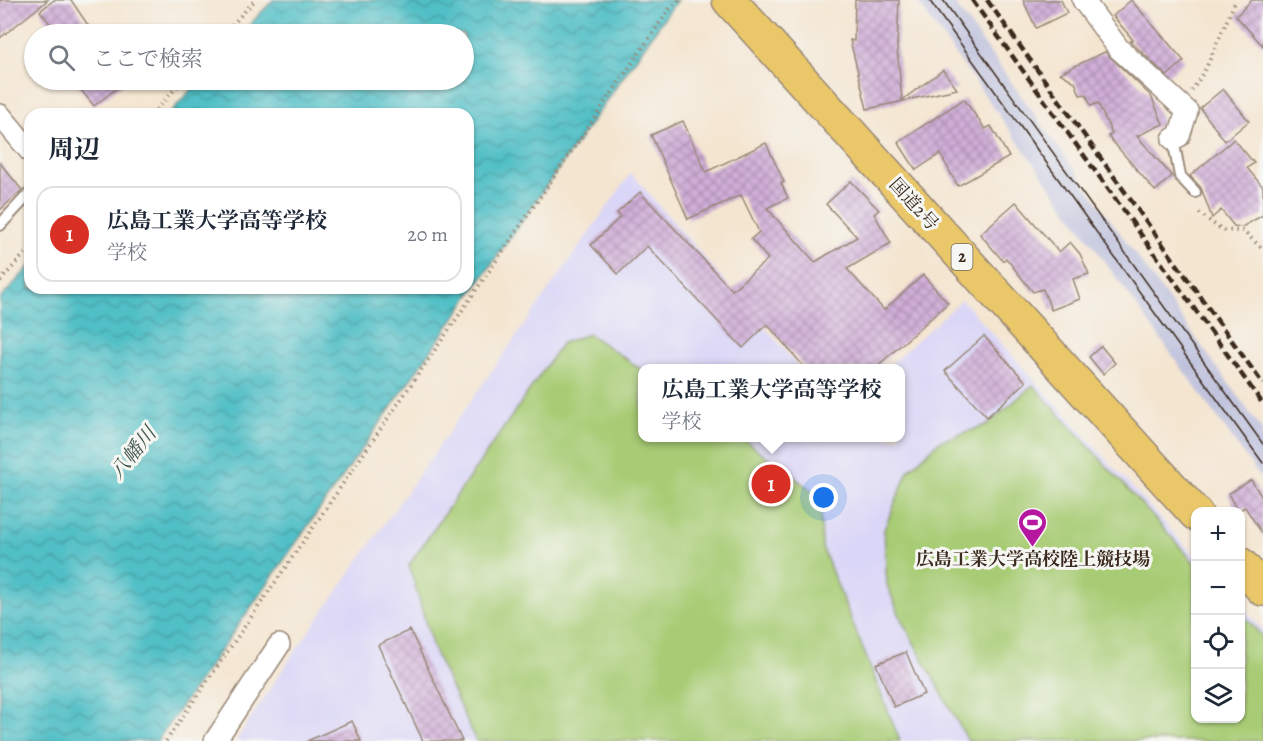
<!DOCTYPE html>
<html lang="ja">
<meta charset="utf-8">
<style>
:root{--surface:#fff;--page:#f2f2f3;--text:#1f2937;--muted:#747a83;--line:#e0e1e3;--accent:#d93025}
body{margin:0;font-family:Alegreya,"Noto Serif JP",serif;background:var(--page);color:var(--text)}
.controls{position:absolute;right:18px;bottom:18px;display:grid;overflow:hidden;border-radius:12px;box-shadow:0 2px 4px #0004}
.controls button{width:54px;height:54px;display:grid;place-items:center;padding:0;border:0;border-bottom:2px solid var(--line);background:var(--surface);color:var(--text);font:30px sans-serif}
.you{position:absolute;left:824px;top:498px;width:21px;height:21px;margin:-15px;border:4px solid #fff;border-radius:50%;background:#1a73e8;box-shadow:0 0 0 9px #1a73e833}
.badge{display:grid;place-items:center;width:39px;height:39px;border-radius:50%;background:var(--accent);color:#fff;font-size:20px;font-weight:700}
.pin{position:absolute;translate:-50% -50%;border:3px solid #fff;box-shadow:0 2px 6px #0006}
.popup{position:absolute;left:638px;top:364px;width:267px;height:78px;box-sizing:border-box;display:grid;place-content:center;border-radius:12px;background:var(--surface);filter:drop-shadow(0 2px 4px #0005);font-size:20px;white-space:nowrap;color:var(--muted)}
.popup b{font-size:22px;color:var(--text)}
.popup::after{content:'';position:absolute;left:50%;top:100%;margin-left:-12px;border:12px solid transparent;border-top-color:var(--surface)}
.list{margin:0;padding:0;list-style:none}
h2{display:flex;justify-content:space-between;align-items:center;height:78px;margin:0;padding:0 24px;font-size:26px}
h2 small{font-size:20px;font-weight:400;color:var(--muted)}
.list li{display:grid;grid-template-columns:39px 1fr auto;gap:18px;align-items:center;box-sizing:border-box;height:96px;margin:0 12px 12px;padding:0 12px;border:2px solid var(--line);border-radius:18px}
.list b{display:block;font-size:22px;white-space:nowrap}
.list p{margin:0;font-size:20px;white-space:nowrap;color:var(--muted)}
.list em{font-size:20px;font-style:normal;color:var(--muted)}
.icon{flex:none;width:33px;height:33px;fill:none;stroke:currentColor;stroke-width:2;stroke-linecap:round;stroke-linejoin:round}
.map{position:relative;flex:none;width:1263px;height:741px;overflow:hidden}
.search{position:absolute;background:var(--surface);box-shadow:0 2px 4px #0004;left:24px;top:24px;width:450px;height:66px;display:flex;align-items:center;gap:15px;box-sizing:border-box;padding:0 21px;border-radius:33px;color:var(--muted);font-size:22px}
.panel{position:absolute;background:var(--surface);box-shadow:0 2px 4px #0004;left:24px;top:108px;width:450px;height:186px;border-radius:18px}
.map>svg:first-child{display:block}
.built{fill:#dad6f7}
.railway{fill:#c0c2dd}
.pitch{fill:#a8cc75;stroke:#727b4a;stroke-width:1.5}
.water{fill:url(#water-waves);stroke:#467472;stroke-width:1.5}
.building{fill:url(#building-cross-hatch)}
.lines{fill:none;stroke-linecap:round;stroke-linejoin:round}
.service-casing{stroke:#988877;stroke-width:14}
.minor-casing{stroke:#988877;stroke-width:24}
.trunk-casing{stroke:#988877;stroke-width:36}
.path{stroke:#988877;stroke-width:4;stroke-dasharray:1.5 4.5;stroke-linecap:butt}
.service{stroke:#fff;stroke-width:10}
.minor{stroke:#fff;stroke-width:21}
.trunk{stroke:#eac769;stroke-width:33}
.tram{stroke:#3b2a1e;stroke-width:1.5}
.rail{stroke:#3b2a1e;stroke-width:4.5;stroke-dasharray:9 4.5;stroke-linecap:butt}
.labels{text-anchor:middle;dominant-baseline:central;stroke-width:6;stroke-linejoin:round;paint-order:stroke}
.shield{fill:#f6f6f2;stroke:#73675e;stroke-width:1.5}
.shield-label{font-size:16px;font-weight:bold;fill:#3b2a1e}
.street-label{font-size:18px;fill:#3b2a1e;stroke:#f6f6f2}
.poi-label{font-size:18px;font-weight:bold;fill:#3b2a1e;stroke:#f6f6f2}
.water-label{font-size:20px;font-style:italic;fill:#425750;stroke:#f6f6f2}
</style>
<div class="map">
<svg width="1263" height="741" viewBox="0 0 1263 741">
<defs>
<pattern id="water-waves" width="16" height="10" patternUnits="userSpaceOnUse" patternTransform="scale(1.5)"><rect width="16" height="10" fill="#51bfc6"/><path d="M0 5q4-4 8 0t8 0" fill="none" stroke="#449ba0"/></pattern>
<pattern id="building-cross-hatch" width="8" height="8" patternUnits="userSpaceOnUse" patternTransform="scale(1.5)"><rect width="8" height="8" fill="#d0aed8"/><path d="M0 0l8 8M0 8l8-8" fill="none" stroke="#aa8eaf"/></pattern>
</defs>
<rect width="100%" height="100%" fill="#f6f6f2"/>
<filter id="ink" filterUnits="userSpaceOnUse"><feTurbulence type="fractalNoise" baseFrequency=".0167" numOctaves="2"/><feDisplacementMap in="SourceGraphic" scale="12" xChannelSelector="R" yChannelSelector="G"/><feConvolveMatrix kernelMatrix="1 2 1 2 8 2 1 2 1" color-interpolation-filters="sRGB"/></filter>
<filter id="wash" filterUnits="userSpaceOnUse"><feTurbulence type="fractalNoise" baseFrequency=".008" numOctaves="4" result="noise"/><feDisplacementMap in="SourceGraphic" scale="24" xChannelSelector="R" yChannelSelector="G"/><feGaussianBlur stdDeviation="1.35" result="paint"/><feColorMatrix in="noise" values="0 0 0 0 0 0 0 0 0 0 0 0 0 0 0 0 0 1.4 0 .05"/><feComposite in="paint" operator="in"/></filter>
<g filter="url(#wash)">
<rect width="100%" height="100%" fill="#f4e5d0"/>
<!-- built -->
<polygon class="built" points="631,173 800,368 642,368 642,438 900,438 900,368 886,368 962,300 1195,556 1196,718 1240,718 1241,605 1263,630 1263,741 236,741 291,657"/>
<!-- railway -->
<polygon class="railway" points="916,0 952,0 1263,431 1263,481"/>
<!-- pitch -->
<g class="pitch">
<polygon points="589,334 642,370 642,438 742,438 820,497 822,547 900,741 476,741 433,648 409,565 562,343"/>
<polygon points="1033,385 1195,563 1196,718 1240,718 1241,613 1263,637 1263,741 968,741 902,621 887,585 884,530 908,471 940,441 987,425"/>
</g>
<!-- water -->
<polygon class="water" points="273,0 677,0 157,741 0,741 0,299 30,266 30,288 468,288 468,114 169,114 200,80 464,80 464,34 241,34"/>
<g id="blocks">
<!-- building -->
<g class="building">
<polygon points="0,0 48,0 0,38"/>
<polygon points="54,0 71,0 94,34 58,34 40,11"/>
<polygon points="855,0 899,0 897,47 902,100 943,70 957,89 867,109 850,40 854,41"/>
<polygon points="1023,0 1061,0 1067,13 1036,28"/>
<polygon points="1131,0 1184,61 1167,76 1130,41 1133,40 1113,16"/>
<polygon points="1252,0 1263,0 1263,46 1236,16"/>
<polygon points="1105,52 1151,96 1163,124 1137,136 1172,176 1155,191 1108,136 1112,134 1098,103 1091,106 1086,94 1080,95 1075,82 1060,73"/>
<polygon points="73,80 127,80 94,106"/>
<polygon points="1223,89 1249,121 1225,141 1200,108"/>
<polygon points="964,99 985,129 991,126 1009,157 958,186 940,154 916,170 898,142"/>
<polygon points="683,121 706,172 766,143 784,182 781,183 788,198 767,208 815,262 857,237 826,204 851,181 879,210 874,214 891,243 847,269 884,310 923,275 948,303 874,369 806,369 767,324 743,348 647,246 618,274 591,245 620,217 617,213 640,192 732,290 768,259 751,239 759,232 741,195 688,219 651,135"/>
<polygon points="1234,139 1254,163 1247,168 1263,187 1263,215 1242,227 1234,226 1221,210 1212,218 1201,188 1190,176"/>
<polygon points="0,163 22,190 0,210"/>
<polygon points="1016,202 1059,252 1070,242 1080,254 1089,274 1073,279 1080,299 1051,310 1043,289 1033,292 1006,258 1003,261 980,234"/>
<polygon points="984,336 1026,382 987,417 945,371"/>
<polygon points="1101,346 1115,363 1103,374 1089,357"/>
<polygon points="1251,480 1263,499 1263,535 1245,507 1238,511 1228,494"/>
<polygon points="410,630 462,741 423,741 378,645"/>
<polygon points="906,652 924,694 894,707 876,664"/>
<polygon points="352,721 361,741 307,741"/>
</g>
</g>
</g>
<g filter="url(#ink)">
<use href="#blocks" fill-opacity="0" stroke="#988877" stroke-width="1.5"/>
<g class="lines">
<defs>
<g id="service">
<polyline points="1173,139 1180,176 1195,192"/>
<polyline points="0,225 30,193"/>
</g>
<g id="minor">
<polyline points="1083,0 1119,49 1187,111 1179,136 1173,139"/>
<polyline points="0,115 30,151"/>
<polyline points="215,741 279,645"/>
</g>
<g id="trunk">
<polyline points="729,0 1196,514"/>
<polyline points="1240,564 1263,589"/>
</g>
</defs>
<!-- service casing -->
<use href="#service" class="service-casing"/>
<!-- minor casing -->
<use href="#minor" class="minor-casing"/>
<!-- trunk casing -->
<use href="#trunk" class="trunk-casing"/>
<!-- path -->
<g class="path">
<polyline points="224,34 255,0"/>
<polyline points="1192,91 1206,68 1236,0"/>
<polyline points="152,114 183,80"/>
<polyline points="1199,213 1222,230 1243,231 1263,249"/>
<polyline points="0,281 30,248"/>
<polyline points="166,741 670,8 680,0"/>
</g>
<!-- service -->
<use href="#service" class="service"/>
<!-- minor -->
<use href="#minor" class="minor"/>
<!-- trunk -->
<use href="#trunk" class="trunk"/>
<!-- tram -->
<g class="tram">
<polyline points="929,0 1263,463"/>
<polyline points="943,0 1263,444"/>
</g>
<!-- rail -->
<g class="rail">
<polyline points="972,0 1263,404"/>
<polyline points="987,0 1263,384"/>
</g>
</g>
</g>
<!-- icons -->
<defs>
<symbol id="stadium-pin" viewBox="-11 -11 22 30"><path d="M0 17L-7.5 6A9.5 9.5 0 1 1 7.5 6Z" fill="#b5179e" stroke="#f6f6f2"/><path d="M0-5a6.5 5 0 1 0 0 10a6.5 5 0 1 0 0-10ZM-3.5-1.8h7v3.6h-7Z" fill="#fff"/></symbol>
</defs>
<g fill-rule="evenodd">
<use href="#stadium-pin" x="1016" y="506" width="33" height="45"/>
</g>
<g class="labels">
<!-- shield labels -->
<rect class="shield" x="951.5" y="244" width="21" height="26" rx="4.5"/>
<g class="shield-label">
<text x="962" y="257">2</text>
</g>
<!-- street labels -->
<g class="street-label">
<text transform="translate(914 204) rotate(48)">国道2号</text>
</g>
<!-- poi labels -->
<g class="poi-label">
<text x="1033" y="559">広島工業大学高校陸上競技場</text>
</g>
<!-- water labels -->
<g class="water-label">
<text transform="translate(133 453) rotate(-51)">八幡川</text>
</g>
</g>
</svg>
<div class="controls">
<button>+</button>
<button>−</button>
<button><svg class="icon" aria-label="locate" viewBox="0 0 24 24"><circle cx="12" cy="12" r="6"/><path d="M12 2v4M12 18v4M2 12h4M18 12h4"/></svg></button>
<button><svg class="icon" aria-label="layers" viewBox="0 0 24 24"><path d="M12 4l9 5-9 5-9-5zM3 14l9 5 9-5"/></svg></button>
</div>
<div class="you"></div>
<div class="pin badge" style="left:771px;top:484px">1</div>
<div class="popup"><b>広島工業大学高等学校</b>学校</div>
<div class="search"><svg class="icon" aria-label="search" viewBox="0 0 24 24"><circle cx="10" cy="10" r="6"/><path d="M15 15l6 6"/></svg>ここで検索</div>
<section class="panel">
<h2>周辺<small></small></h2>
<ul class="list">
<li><span class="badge">1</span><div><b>広島工業大学高等学校</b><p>学校</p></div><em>20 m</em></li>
</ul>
</section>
</div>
